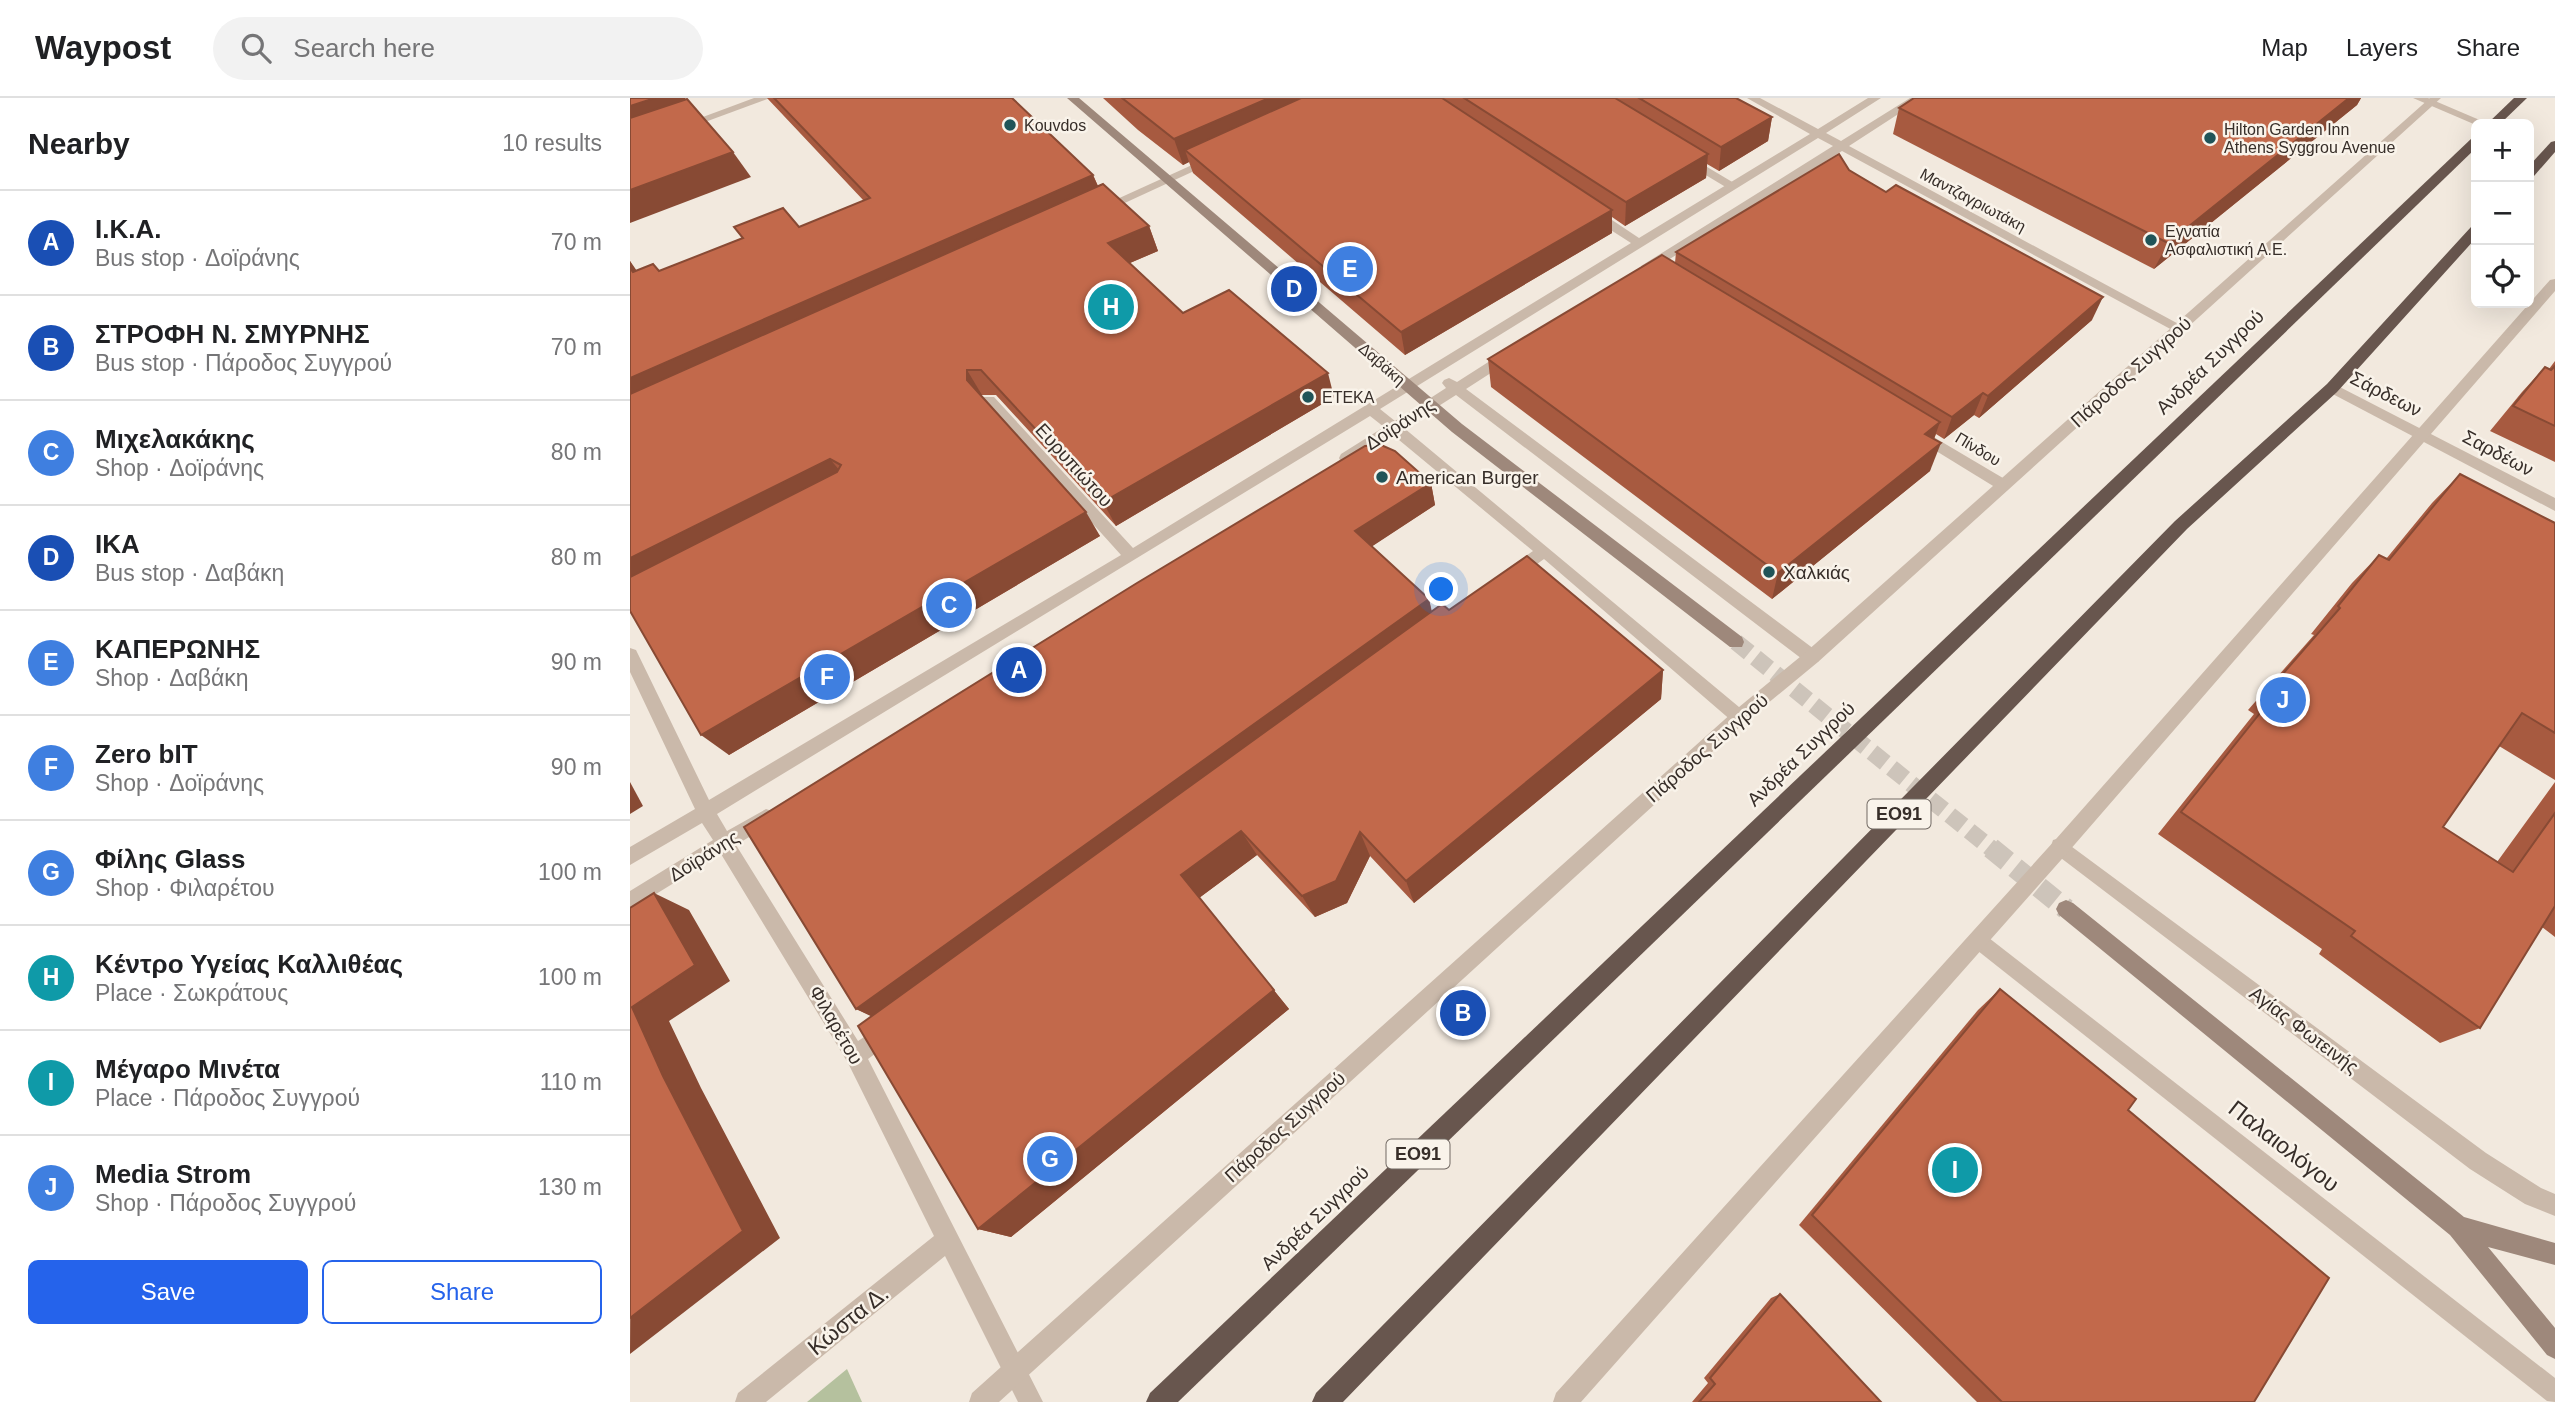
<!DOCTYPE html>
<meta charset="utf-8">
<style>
:root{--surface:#fff;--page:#f2f2f2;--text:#202124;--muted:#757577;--line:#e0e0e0;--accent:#2563eb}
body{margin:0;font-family:Helvetica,sans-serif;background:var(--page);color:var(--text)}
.controls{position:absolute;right:21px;top:21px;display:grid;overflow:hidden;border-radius:10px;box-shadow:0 7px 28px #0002}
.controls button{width:63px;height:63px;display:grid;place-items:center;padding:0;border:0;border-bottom:2px solid var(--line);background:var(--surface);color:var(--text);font:35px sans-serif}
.you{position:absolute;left:812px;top:492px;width:24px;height:24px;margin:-18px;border:5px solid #fff;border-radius:50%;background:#1a73e8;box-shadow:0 0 0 10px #1a73e833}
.badge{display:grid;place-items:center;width:46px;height:46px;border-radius:50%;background:var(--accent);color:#fff;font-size:23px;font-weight:700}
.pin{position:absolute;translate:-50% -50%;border:4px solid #fff;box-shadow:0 2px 7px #0006}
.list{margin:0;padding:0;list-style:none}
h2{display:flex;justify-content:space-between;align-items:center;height:91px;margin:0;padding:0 28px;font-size:30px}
h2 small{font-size:23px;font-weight:400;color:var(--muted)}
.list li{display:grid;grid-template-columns:46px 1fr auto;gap:21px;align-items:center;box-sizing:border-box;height:105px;padding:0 28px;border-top:2px solid var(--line)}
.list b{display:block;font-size:26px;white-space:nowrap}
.list p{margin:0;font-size:23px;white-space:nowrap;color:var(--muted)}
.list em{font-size:23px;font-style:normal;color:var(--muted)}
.actions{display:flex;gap:14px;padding:21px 28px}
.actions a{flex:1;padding:16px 0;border:2px solid var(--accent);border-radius:10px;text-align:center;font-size:24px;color:var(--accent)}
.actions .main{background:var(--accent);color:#fff}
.icon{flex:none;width:38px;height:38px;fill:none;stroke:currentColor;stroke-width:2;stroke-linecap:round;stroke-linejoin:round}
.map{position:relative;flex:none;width:1925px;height:1304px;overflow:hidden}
header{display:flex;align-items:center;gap:42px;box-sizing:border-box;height:98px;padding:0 35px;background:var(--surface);border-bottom:2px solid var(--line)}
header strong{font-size:33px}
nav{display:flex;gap:38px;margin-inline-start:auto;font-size:24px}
.search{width:490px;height:63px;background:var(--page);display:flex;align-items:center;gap:18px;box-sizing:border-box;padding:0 24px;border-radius:38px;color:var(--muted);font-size:26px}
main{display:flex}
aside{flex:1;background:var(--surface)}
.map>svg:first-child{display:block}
.green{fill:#b5c19e}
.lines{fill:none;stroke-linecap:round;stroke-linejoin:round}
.secondary-tunnel-far1{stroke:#cdc4ba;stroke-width:17;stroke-dasharray:17 8;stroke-linecap:butt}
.secondary-tunnel{stroke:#cdc4ba;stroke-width:21;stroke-dasharray:21 10;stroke-linecap:butt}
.service{fill:#cab9aa;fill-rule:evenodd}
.minor{fill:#cab9aa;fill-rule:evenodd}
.tertiary{fill:#cab9aa;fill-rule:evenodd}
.secondary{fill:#9e887b;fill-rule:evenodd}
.trunk{fill:#68564e;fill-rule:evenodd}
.wall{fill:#a75a40}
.shaded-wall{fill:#884a34}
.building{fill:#c2694b;stroke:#884a34;stroke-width:2}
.poi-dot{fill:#205458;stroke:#f9f3ea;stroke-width:2.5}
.labels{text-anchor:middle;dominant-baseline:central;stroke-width:5;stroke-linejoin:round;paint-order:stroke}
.far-poi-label{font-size:16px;fill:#372e29;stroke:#f9f3ea;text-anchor:start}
.far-street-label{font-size:16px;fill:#372e29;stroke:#f9f3ea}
.shield{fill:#f9f3ea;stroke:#716963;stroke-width:2}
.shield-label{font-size:18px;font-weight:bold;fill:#372e29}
.street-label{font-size:19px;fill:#372e29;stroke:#f9f3ea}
.poi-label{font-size:19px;fill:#372e29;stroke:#f9f3ea;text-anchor:start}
.near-street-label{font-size:23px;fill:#372e29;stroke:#f9f3ea}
</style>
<header>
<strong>Waypost</strong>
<div class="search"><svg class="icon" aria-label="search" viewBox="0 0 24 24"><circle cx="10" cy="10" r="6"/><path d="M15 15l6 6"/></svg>Search here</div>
<nav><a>Map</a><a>Layers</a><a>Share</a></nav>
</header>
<main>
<aside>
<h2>Nearby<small>10 results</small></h2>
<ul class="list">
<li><span class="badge" style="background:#1a4fb4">A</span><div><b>Ι.Κ.Α.</b><p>Bus stop · Δοϊράνης</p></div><em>70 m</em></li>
<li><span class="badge" style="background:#1a4fb4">B</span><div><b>ΣΤΡΟΦΗ Ν. ΣΜΥΡΝΗΣ</b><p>Bus stop · Πάροδος Συγγρού</p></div><em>70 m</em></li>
<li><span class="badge" style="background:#3f7fe0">C</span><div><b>Μιχελακάκης</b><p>Shop · Δοϊράνης</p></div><em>80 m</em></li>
<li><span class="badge" style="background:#1a4fb4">D</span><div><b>ΙΚΑ</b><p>Bus stop · Δαβάκη</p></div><em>80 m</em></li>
<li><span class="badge" style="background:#3f7fe0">E</span><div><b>ΚΑΠΕΡΩΝΗΣ</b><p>Shop · Δαβάκη</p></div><em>90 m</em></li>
<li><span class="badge" style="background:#3f7fe0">F</span><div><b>Zero bIT</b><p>Shop · Δοϊράνης</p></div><em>90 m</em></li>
<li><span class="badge" style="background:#3f7fe0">G</span><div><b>Φίλης Glass</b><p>Shop · Φιλαρέτου</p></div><em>100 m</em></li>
<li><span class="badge" style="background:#0f9aa8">H</span><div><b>Κέντρο Υγείας Καλλιθέας</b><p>Place · Σωκράτους</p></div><em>100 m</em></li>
<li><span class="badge" style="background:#0f9aa8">I</span><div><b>Μέγαρο Μινέτα</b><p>Place · Πάροδος Συγγρού</p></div><em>110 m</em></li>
<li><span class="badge" style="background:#3f7fe0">J</span><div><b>Media Strom</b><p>Shop · Πάροδος Συγγρού</p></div><em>130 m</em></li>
</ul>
<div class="actions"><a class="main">Save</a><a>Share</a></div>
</aside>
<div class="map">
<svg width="1925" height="1304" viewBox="0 0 1925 1304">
<rect width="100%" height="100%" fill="#f2e9de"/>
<!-- green -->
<polygon class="green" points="217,1271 232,1304 177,1304"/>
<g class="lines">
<!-- secondary-tunnel-far1 -->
<polyline class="secondary-tunnel-far1" points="1106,544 1363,752"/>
<!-- secondary-tunnel -->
<polyline class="secondary-tunnel" points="1361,750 1436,811"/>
<!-- service -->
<polygon class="service" points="1054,60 1062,60 1109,88 1099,91 1054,64"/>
<!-- minor -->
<g class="minor">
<polygon points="124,0 140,0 56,31 46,29"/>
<polygon points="1117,0 1130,0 1188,31 1238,0 1251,0 1196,35 1211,43 1280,0 1293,0 1219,48 1556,230 1549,234 1544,233 1212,53 1019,174 1011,174 1011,168 1203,48 1188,40 750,311 765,323 816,290 812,285 814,282 819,280 827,284 874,254 884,254 884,260 836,291 1188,554 1190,559 1188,564 1176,564 826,297 774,330 1115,614 1118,619 1115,624 1109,626 1103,624 914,461 889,479 877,479 875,475 877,471 903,453 763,337 721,364 711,364 709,360 711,356 754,329 740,318 87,716 97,733 136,711 142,713 145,719 142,725 106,747 228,943 259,923 266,926 269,933 266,940 238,961 413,1304 388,1304 315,1158 136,1304 105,1304 108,1295 304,1138 218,965 91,756 0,812 0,793 83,742 72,725 0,767 0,749 65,711 0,574 0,550 6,552 79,702 491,457 354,305 354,299 364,299 503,450 1001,145 959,118 959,112 967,112 1009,140 1180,36"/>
<polygon points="1783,0 1798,0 1859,26 1846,27"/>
<polygon points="584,57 590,60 588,62 473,115 463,112"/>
<polygon points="1702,285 1925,400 1925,413 1697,293 1695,290"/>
<polygon points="1290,331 1378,383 1380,387 1378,391 1368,391 1285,340 1285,332"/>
<polygon points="1430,740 1856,1055 1911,1090 1925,1096 1925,1118 1895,1106 1840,1071 1423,754 1421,748 1423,742"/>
<polygon points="1350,833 1925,1280 1925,1304 1917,1303 1343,849 1340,842 1343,835"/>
</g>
<!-- tertiary -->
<g class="tertiary">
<polygon points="1800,0 1811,0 1188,564 1115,624 369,1304 339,1304 342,1295 1103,614 1176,554"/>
<polygon points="1925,181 1925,193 1439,753 951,1304 923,1304 926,1295 1426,741 1920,182"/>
</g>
<!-- secondary -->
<g class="secondary">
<polygon points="437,0 449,0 832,326 1112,539 1114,544 1112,549 1100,549 822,334"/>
<polygon points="1436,802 1443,805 1834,1119 1925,1145 1925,1167 1858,1149 1925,1230 1925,1261 1917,1257 1820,1137 1429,817 1426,811 1429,805"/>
</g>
<!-- trunk -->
<g class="trunk">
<polygon points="1884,0 1897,0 1870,26 1857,26"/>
<polygon points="1846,39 1846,50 548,1304 516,1304 520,1295 1842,40"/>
<polygon points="1925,43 1925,54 1904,78 1899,79 1899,68 1921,44"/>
<polygon points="1846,128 1846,140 1707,294 1557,431 713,1304 682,1304 686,1295 1545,423 1697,286 1841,129"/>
</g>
</g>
<!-- wall -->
<g class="wall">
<polygon points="137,0 382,0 463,77 468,88 519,128 528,153 500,165 553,215 704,299 486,428 366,297 352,297 352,299 470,438 99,657 0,513 0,163 6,173 30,173 112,140 104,129 169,129 234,103"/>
<polygon points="473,0 1106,0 1142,19 1138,43 1089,73 1077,66 1076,80 995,128 982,119 982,135 775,257 563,75 559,64 553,67 508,32"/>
<polygon points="1284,0 1731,0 1727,7 1524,171 1263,36 1269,10"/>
<polygon points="1219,72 1462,222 1349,320 1344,317 1314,341 1306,336 1304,341 1300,373 1142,501 861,289 858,261 1045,165 1046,154"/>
<polygon points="1925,263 1925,364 1860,333 1892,294 1915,269 1919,271"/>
<polygon points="1830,376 1925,425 1925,682 1869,648 1813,729 1867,764 1925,684 1925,839 1912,829 1850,930 1810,945 1689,856 1692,851 1528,736 1624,616 1618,612 1684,537 1681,536 1722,485 1749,457 1756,461 1802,405"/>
<polygon points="801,385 805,407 742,448 799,501 802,514 819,512 1033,572 1031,601 784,805 740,758 717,805 685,819 627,757 569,800 659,911 381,1139 348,1131 242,918 226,911"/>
<polygon points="1370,891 1498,1012 1624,1304 1347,1304 1169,1127 1348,912"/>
<polygon points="1150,1196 1251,1304 1062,1304 1078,1285 1074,1280 1141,1200"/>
</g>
<!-- shaded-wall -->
<g class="shaded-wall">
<polygon points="25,0 55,0 67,17 0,40 0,8"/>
<polygon points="639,0 684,0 555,52 559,64 553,67 544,41"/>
<polygon points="1719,0 1731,0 1727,7 1524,171 1538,145"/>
<polygon points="1142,19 1138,43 1089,73 1091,49"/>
<polygon points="103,54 121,79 0,125 0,92"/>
<polygon points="1078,56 1076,80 995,128 996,104"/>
<polygon points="463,77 474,102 0,315 0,280"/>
<polygon points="982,112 982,135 775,257 771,234"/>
<polygon points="519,128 528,153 488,170 478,145"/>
<polygon points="0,163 25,199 0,170"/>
<polygon points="1473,199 1462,222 1349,320 1358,298"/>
<polygon points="337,272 352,297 352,307 337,282"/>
<polygon points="698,275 704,299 486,428 473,404"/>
<polygon points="1353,295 1344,317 1314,341 1322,319"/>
<polygon points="1310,324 1300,352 1295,336"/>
<polygon points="1311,345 1300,373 1142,501 1148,475"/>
<polygon points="200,361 220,385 0,491 0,460"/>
<polygon points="801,385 805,407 732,455 725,433"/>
<polygon points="456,414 470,438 99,657 71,637"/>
<polygon points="799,501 803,522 251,923 226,911"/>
<polygon points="1033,572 1031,601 784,805 776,783"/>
<polygon points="0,684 13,708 0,716"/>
<polygon points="611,733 627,757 569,800 659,911 381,1139 348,1131 551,777"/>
<polygon points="730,734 740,758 717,805 685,819 672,798"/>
<polygon points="24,795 59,812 100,883 39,923 71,990 150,1140 0,1256 2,909"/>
</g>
<!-- building -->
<g class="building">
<polygon points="0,0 25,0 0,8"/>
<polygon points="144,0 382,0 463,77 0,280 0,170 3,174 23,166 29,173 113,140 104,129 153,110 169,129 240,100"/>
<polygon points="492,0 639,0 544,41"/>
<polygon points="671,0 812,0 982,112 771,234 555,52"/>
<polygon points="834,0 985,0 1078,56 996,104"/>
<polygon points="1009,0 1106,0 1142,19 1091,49"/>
<polygon points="1284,0 1719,0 1538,145 1269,10"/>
<polygon points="57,1 103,54 0,92 0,20"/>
<polygon points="1209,56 1219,72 1256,94 1266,87 1473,199 1358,298 1353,295 1322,319 1046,154"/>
<polygon points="473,86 519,128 478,145 553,215 599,192 698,275 473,404 351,272 337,272 337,282 456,414 71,637 0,513 0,479 207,374 211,367 200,361 0,460 0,296"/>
<polygon points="1032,157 1310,324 1295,336 1311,345 1148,475 858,261"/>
<polygon points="1925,268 1925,328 1883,308 1915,269 1921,272"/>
<polygon points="751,347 765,353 801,385 725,433 799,501 226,911 114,729 507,485 735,348"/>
<polygon points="1830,376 1925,425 1925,635 1892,615 1813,729 1883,774 1925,715 1925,808 1850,930 1721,838 1725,833 1551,714 1650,590 1644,586 1710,510 1708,508 1749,457 1759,462"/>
<polygon points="897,458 1033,572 776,783 730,734 706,783 672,798 611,733 551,777 644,892 348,1131 228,928 812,506 819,512"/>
<polygon points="24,795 65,867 2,909 33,978 113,1133 0,1220 0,810"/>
<polygon points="1370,891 1506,1001 1498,1012 1699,1180 1624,1304 1372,1304 1182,1117"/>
<polygon points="1150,1196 1251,1304 1069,1304 1085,1286 1080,1280"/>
</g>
<!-- markers -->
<g class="poi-dot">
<circle cx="380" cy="27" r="7"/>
<circle cx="1580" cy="40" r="7"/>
<circle cx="1521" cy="142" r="7"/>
<circle cx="678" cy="299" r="7"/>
<circle cx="752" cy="379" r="7"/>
<circle cx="1139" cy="474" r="7"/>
</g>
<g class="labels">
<!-- far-poi labels -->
<g class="far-poi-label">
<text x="394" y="27">Kouvdos</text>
<text x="1594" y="31">Hilton Garden Inn<tspan x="1594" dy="18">Athens Syggrou Avenue</tspan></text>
<text x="1535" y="133">Εγνατία<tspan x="1535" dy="18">Ασφαλιστική Α.Ε.</tspan></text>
<text x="692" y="299">ΕΤΕΚΑ</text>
</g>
<!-- far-street labels -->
<g class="far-street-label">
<text transform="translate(1343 102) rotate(28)">Μαντζαγριωτάκη</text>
<text transform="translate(752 266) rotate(41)">Δαβάκη</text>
<text transform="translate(1348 351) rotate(31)">Πίνδου</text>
</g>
<!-- shield labels -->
<g class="shield">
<rect x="1237.5" y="701.5" width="63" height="29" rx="5"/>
<rect x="756.5" y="1041.5" width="63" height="29" rx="5"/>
</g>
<g class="shield-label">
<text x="1269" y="716">ΕΟ91</text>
<text x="788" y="1056">ΕΟ91</text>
</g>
<!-- street labels -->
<g class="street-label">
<text transform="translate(1580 264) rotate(-44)">Ανδρέα Συγγρού</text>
<text transform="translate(1501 274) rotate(-42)">Πάροδος Συγγρού</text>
<text transform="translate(1756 296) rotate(27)">Σάρδεων</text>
<text transform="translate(770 326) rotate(-33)">Δοϊράνης</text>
<text transform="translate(1868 355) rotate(28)">Σαρδέων</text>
<text transform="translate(444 367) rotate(48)">Ευρυπιώτου</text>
<text transform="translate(1077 650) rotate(-41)">Πάροδος Συγγρού</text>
<text transform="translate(1171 656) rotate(-44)">Ανδρέα Συγγρού</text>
<text transform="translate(74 758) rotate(-32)">Δοϊράνης</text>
<text transform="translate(206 927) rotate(60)">Φιλαρέτου</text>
<text transform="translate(1674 932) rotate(37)">Αγίας Φωτεινής</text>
<text transform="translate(655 1029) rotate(-42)">Πάροδος Συγγρού</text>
<text transform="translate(685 1120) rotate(-44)">Ανδρέα Συγγρού</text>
</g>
<!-- poi labels -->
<g class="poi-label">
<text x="766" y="379">American Burger</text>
<text x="1153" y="474">Χαλκιάς</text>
</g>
<!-- near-street labels -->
<g class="near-street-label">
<text transform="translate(1654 1048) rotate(38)">Παλαιολόγου</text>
<text transform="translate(218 1222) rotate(-39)">Κώστα Δ.</text>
</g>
</g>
</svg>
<div class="controls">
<button>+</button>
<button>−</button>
<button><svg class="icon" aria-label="locate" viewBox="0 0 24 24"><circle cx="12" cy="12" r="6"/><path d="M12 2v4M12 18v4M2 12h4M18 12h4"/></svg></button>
</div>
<div class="you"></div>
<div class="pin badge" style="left:389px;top:572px;background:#1a4fb4">A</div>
<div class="pin badge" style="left:833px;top:915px;background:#1a4fb4">B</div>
<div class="pin badge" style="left:319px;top:507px;background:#3f7fe0">C</div>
<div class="pin badge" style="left:664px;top:191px;background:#1a4fb4">D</div>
<div class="pin badge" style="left:720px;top:171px;background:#3f7fe0">E</div>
<div class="pin badge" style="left:197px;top:579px;background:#3f7fe0">F</div>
<div class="pin badge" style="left:420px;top:1061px;background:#3f7fe0">G</div>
<div class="pin badge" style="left:481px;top:209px;background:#0f9aa8">H</div>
<div class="pin badge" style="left:1325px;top:1072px;background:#0f9aa8">I</div>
<div class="pin badge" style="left:1653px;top:602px;background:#3f7fe0">J</div>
</div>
</main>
